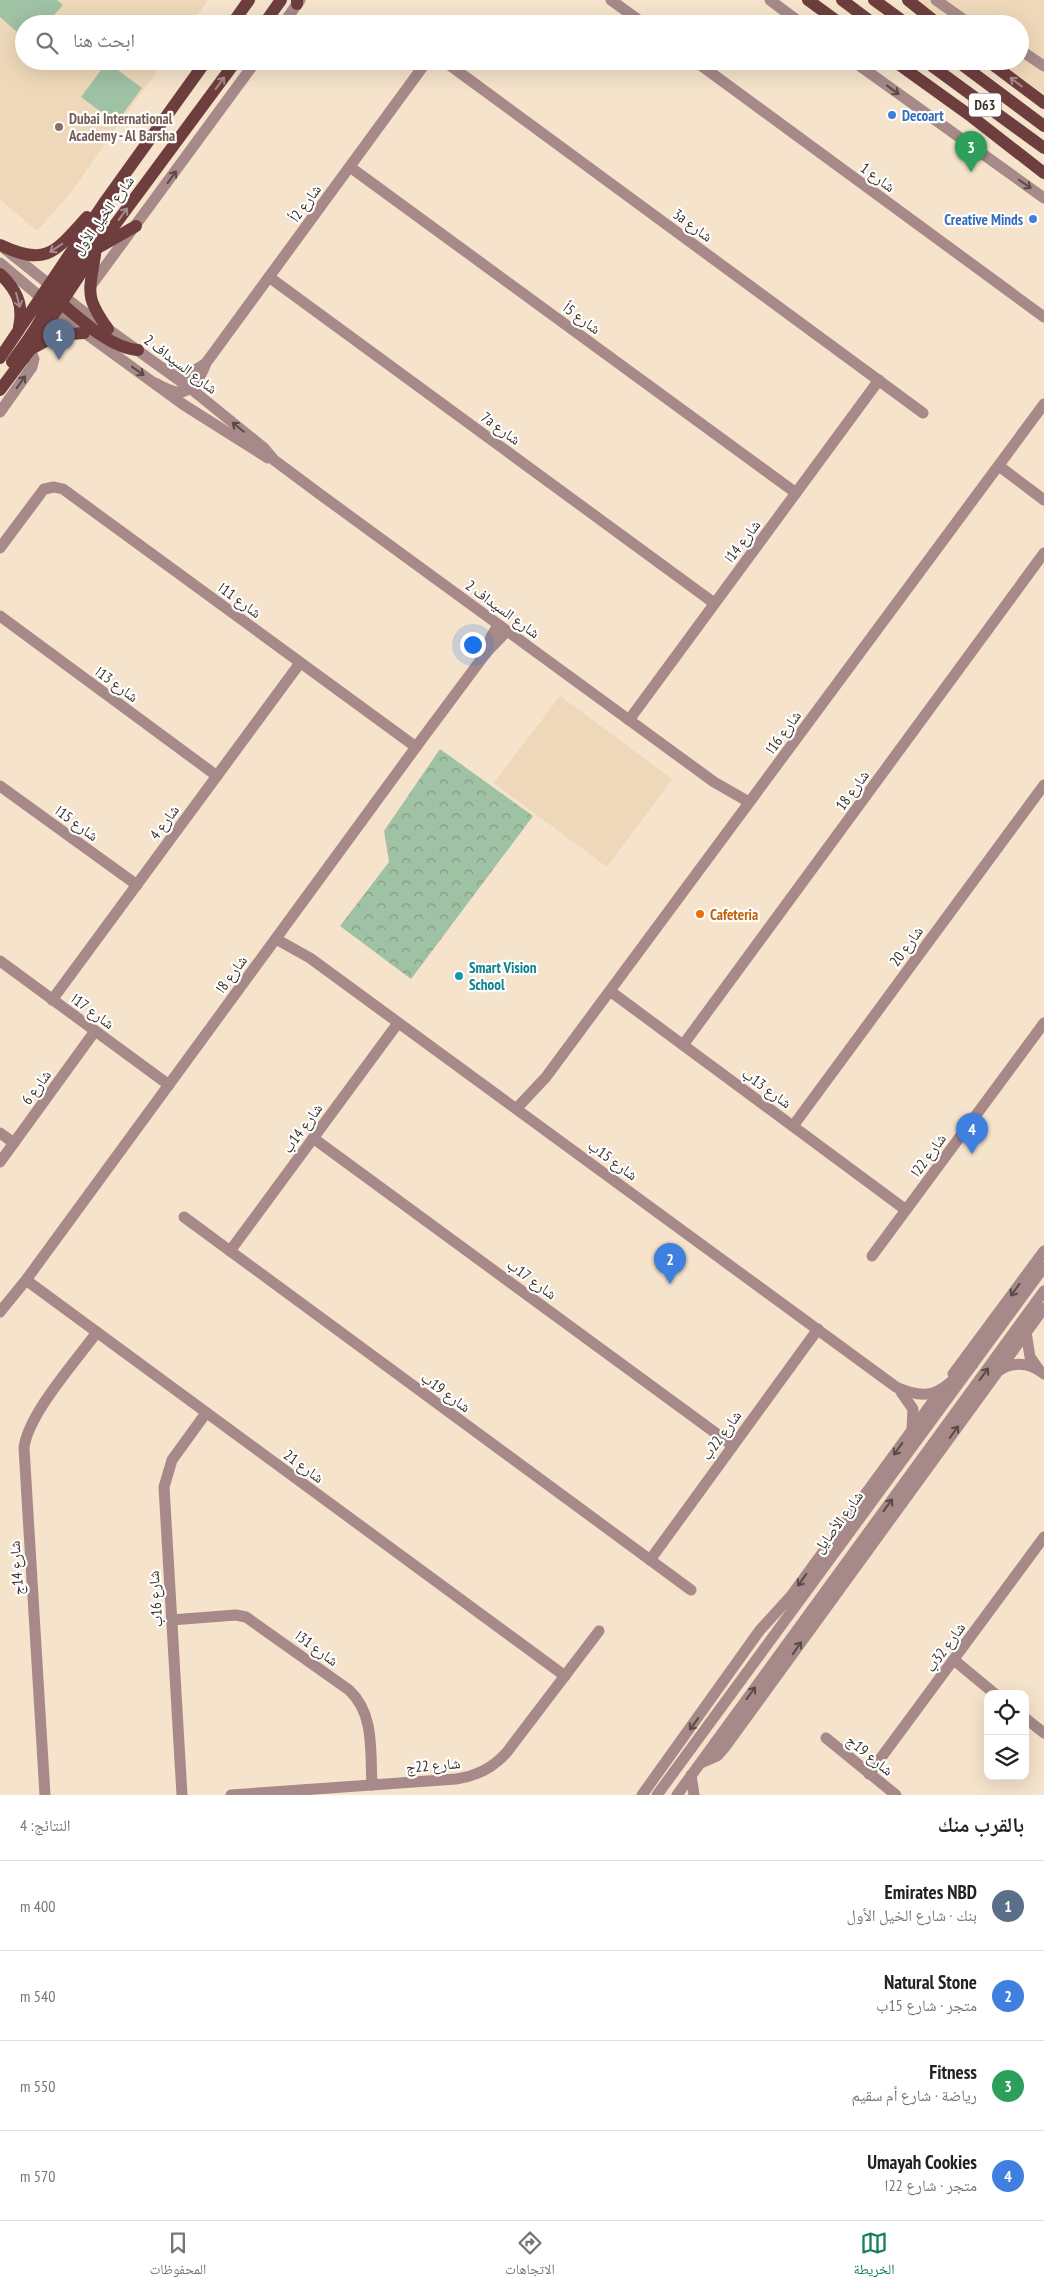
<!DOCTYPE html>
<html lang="ar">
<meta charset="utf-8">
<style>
:root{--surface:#fff;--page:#f6f6f6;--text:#222;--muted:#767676;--line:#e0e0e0;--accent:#14815d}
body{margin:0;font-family:"PT Sans Narrow","Noto Naskh Arabic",sans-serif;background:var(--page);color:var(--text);direction:rtl}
.controls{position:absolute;right:15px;bottom:15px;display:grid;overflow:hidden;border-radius:10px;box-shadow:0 5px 20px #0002}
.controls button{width:45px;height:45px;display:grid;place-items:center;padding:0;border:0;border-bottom:1px solid var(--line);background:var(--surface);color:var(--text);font:25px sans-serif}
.you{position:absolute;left:472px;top:644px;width:18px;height:18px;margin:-12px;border:4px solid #fff;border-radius:50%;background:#1a73e8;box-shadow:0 0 0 8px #1a73e833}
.badge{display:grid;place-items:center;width:32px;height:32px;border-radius:50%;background:var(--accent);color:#fff;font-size:16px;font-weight:700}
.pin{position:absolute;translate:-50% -41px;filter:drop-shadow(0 1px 2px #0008)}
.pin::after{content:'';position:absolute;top:26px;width:18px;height:15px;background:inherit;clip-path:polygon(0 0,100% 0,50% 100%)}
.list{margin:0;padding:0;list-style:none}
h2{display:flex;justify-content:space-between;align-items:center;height:65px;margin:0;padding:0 20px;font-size:21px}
h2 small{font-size:16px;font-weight:400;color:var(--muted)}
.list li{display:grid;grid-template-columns:32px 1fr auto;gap:15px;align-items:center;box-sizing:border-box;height:90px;padding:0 20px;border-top:1px solid var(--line)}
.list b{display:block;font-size:19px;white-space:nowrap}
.list p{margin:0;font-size:16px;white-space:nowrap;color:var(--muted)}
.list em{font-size:16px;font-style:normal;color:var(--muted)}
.icon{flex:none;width:28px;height:28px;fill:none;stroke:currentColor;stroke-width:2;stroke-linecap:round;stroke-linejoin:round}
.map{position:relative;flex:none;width:1044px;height:1795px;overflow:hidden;direction:ltr}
.search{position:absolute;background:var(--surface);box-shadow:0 5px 20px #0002;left:15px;right:15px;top:15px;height:55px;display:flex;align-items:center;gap:12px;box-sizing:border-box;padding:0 18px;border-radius:28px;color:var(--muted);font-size:19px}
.sheet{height:425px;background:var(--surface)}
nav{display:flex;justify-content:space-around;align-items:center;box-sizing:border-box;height:70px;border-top:1px solid var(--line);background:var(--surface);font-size:14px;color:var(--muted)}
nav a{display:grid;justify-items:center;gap:2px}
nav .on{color:var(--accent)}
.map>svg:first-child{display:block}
.built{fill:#eed8b9}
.green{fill:#9fc1a4}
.park{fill:url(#park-crowns)}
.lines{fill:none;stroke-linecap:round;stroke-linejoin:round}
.minor{stroke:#a68988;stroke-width:11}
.major{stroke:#6d3e3d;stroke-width:12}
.oneway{stroke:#a78b8b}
.oneway2{stroke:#594b45}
.shop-dot{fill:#3f7fe0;stroke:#fff;stroke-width:2}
.education-dot{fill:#8d6e63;stroke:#fff;stroke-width:2}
.food-dot{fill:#e8710a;stroke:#fff;stroke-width:2}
.culture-dot{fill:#0f9aa8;stroke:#fff;stroke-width:2}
.labels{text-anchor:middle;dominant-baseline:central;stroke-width:4.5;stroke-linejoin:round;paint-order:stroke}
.shield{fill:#fff;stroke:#746f68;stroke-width:1}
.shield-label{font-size:14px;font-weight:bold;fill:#383128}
.shop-label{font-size:15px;font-weight:bold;fill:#366cbe;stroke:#fff;text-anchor:start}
.education-label{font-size:15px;font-weight:bold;fill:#785e54;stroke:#fff;text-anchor:start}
.street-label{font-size:15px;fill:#383128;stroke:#fff}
.food-label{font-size:15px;font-weight:bold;fill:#c56008;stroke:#fff;text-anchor:start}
.culture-label{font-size:15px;font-weight:bold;fill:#0d838f;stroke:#fff;text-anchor:start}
</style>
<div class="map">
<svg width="1044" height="1795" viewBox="0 0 1044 1795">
<defs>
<pattern id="park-crowns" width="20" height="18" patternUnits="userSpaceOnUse" patternTransform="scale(1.25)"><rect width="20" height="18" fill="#9fc1a4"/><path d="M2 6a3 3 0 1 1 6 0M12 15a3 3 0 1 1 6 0" fill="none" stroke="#839d86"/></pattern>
</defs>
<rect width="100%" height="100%" fill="#f5e3cb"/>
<!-- built -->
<g class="built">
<polygon points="0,0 208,0 191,24 24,24 24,61 164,61 71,192 37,231 0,199"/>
<polygon points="910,0 1044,0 1044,94 997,61 1020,61 1020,24 944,24"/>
<polygon points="560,696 672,779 607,867 494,783"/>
</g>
<!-- green -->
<g class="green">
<polygon points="0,0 57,0 63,5 46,24 24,24 24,38 0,17"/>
<polygon points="107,62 142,88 116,123 81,97"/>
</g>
<!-- park -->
<polygon class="park" points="440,749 533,816 411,979 340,926 389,862 384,831"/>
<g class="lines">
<!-- minor -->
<g class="minor">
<polyline points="611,0 644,24"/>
<polyline points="770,0 802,24"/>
<polyline points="936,0 970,24"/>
<polyline points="389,21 393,24"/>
<polyline points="283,24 300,0"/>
<polyline points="1020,50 1044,66"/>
<polyline points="444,61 923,413"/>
<polyline points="695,61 1044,317"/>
<polyline points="853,61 1044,198"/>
<polyline points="350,167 796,493"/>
<polyline points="5,249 80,309 190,388 264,448 274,460 321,495 714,782 749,802"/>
<polyline points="0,263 70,322 184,405 268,458"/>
<polyline points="269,277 714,603"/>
<polyline points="90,287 256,61"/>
<polyline points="172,374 190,373 205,364"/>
<path d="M155,383C161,386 170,391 177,392C192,394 202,374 206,363L427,61"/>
<polyline points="0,412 32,367 34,359 30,350"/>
<polyline points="999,466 1044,500"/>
<polyline points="0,548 44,489 54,487 63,489 416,747"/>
<polyline points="0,616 217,776"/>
<polyline points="486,653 491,637 498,625"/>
<polyline points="629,720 879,380"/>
<polyline points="0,786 137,885"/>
<path d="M276,939L310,958L896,1387C936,1405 942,1387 973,1364"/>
<polyline points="0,961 169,1085"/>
<polyline points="610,991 906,1210"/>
<polyline points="52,1000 300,663"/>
<polyline points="683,1045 1044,553"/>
<polyline points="517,1108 546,1077 1044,404"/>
<polyline points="793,1126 1044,785"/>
<polyline points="0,1133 14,1143"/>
<polyline points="313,1138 732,1445"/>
<polyline points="0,1162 95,1031"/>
<polyline points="184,1217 691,1590"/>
<polyline points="230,1251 398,1023"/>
<polyline points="872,1256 1044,1023"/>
<polyline points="26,1280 565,1676"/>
<polyline points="0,1312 26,1280 416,747 486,653 507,631"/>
<polyline points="1026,1332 1030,1357 1039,1370"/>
<path d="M1000,1370C1015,1361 1030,1363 1044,1374"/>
<polyline points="953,1374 1044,1251"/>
<polyline points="901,1392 913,1409 912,1429"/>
<polyline points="650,1560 818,1329"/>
<path d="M171,1620L236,1615L246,1617L349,1690C375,1714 370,1752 372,1785"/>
<polyline points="954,1660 995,1694"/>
<polyline points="1025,1718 1044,1733"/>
<polyline points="826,1738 896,1795"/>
<polyline points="701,1763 717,1756 725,1747 1044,1308"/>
<polyline points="869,1774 1044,1537"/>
<polyline points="691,1775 694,1795"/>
<path d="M45,1795L24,1448C28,1414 76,1361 97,1332"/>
<polyline points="182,1795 164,1487 172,1460 206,1413"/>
<path d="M231,1795L456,1779C477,1776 493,1768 507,1752L599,1631"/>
<polyline points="642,1795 760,1630 791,1596 942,1389"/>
<polyline points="657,1795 1044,1267"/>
<polyline points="677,1795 1044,1291"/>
</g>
<!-- major -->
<g class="major">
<polyline points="297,0 297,4"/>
<polyline points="808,0 841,24"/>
<polyline points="842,0 874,24"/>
<polyline points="874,0 907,24"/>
<polyline points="908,0 938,24"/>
<polyline points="232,24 249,0"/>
<polyline points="264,24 281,0"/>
<polyline points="894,61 972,117 1044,173"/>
<polyline points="925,61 1044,148"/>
<polyline points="957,61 1044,126"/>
<polyline points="988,61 1044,103"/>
<path d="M0,245C47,267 55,252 87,217"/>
<polyline points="101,246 136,226"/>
<path d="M95,255C89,293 85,297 108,329"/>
<path d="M0,274C16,289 24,304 19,327"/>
<path d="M55,298C77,316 109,348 138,350"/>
<polyline points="57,310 55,297 57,291 101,223 105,208"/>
<polyline points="33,348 57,335 84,333"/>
<polyline points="0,358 104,203 206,61"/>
<path d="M12,362C27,340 48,317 49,290"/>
<polyline points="0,390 30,350 97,249 236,61"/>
</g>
</g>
<!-- one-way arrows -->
<defs><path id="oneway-shaft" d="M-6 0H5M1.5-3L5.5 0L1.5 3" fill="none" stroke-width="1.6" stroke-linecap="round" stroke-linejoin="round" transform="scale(1.25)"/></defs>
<g class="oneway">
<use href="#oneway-shaft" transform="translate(1016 82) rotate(-143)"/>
<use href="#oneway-shaft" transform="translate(220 83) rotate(-54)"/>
<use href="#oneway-shaft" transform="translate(123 214) rotate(-54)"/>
<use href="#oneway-shaft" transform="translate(56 248) rotate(147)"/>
<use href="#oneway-shaft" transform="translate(18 300) rotate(75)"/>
</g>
<g class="oneway2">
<use href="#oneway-shaft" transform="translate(893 90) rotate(36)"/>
<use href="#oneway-shaft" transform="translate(172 177) rotate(-54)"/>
<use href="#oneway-shaft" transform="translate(1025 184) rotate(35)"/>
<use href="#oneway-shaft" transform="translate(138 371) rotate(36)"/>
<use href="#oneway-shaft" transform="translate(21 382) rotate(-55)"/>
<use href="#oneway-shaft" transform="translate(238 427) rotate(-141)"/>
<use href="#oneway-shaft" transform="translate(1015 1290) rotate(126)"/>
<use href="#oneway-shaft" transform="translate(984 1374) rotate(-54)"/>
<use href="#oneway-shaft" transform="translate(954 1432) rotate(-54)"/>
<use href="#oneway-shaft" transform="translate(898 1449) rotate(126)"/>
<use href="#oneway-shaft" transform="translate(888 1505) rotate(-54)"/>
<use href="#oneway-shaft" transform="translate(802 1580) rotate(126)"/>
<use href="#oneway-shaft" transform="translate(797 1648) rotate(-55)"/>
<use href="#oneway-shaft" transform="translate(751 1693) rotate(-54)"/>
<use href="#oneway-shaft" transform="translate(694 1724) rotate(126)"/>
</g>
<!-- markers -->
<g class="shop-dot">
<circle cx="892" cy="115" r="5"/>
<circle cx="1033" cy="219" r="5"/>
</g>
<circle class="education-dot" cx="59" cy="127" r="5"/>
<circle class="food-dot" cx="700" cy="914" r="5"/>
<circle class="culture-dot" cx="459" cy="976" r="5"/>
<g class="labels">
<!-- shield labels -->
<rect class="shield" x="969" y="93.5" width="32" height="23" rx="4"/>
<g class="shield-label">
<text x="985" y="105">D63</text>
</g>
<!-- shop labels -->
<g class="shop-label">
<text x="902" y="115">Decoart</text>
<text x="1023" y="219" text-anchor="end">Creative Minds</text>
</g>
<!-- education labels -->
<g class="education-label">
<text x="69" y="118">Dubai International<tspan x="69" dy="17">Academy - Al Barsha</tspan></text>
</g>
<!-- street labels -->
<g class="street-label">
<text transform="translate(878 177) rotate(36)">شارع 1</text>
<text transform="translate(305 203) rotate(-54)">شارع 2أ</text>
<text transform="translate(103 215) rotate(-54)">شارع الخيل الأول</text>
<text transform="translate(693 225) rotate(36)">3a شارع</text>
<text transform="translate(582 318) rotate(36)">شارع 5أ</text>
<text transform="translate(181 364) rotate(37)">شارع السيداف 2</text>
<text transform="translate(501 428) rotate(36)">7a شارع</text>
<text transform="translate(742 541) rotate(-53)">شارع 14ا</text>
<text transform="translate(240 600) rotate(36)">شارع 11ا</text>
<text transform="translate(503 609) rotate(36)">شارع السيداف 2</text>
<text transform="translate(117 684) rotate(36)">شارع 13ا</text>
<text transform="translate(783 732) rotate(-54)">شارع 16ا</text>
<text transform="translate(852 790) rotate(-54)">شارع 18</text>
<text transform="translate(164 822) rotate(-54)">شارع 4</text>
<text transform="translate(77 823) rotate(36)">شارع 15ا</text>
<text transform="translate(906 946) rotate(-54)">شارع 20</text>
<text transform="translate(231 974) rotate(-54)">شارع 8ا</text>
<text transform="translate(93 1011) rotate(36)">شارع 17ا</text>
<text transform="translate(36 1087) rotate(-54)">شارع 6</text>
<text transform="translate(767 1088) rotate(36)">شارع 13ب</text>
<text transform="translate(302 1128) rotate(-54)">شارع 14ب</text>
<text transform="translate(928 1155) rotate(-54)">شارع 22ا</text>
<text transform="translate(613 1160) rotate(36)">شارع 15ب</text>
<text transform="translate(532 1279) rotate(36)">شارع 17ب</text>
<text transform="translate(446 1392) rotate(36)">شارع 19ب</text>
<text transform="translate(721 1435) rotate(-54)">شارع 22ب</text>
<text transform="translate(304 1466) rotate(36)">شارع 21</text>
<text transform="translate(838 1522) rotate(-54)">شارع الأصايل</text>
<text transform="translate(16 1568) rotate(-94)">شارع 14ج</text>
<text transform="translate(155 1599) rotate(-94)">شارع 16ب</text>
<text transform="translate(945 1647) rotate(-54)">شارع 32ب</text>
<text transform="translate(317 1648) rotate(36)">شارع 31ا</text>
<text transform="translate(870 1755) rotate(39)">شارع 19ج</text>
<text transform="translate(433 1765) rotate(-5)">شارع 22ج</text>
</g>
<!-- food labels -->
<g class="food-label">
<text x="710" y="914">Cafeteria</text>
</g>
<!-- culture labels -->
<g class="culture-label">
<text x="469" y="967">Smart Vision<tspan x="469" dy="17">School</tspan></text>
</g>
</g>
</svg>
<div class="controls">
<button><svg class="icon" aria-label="locate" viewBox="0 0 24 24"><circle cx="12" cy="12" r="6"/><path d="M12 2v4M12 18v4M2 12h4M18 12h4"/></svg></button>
<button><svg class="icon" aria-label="layers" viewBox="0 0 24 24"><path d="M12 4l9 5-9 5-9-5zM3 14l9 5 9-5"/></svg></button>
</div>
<div class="you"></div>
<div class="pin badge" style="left:59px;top:360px;background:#5c6f8a">1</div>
<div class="pin badge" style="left:670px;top:1284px;background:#3f7fe0">2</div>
<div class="pin badge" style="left:971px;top:172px;background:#2e9e5b">3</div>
<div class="pin badge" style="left:972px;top:1154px;background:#3f7fe0">4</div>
<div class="search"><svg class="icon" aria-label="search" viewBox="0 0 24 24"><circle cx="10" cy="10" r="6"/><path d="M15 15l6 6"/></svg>ابحث هنا</div>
</div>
<section class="sheet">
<h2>بالقرب منك<small>النتائج: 4</small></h2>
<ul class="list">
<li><span class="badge" style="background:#5c6f8a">1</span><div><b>Emirates NBD</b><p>بنك · شارع الخيل الأول</p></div><em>400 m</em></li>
<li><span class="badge" style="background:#3f7fe0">2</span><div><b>Natural Stone</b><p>متجر · شارع 15ب</p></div><em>540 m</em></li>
<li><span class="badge" style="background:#2e9e5b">3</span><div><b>Fitness</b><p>رياضة · شارع أم سقيم</p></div><em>550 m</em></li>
<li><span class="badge" style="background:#3f7fe0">4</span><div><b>Umayah Cookies</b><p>متجر · شارع 22ا</p></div><em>570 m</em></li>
</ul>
</section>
<nav>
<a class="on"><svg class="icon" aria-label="map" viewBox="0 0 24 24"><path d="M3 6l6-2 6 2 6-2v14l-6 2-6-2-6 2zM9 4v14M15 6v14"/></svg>الخريطة</a>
<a><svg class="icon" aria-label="directions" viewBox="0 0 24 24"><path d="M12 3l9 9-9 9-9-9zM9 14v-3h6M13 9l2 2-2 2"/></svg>الاتجاهات</a>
<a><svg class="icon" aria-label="saved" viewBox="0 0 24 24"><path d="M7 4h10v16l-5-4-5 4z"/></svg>المحفوظات</a>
</nav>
